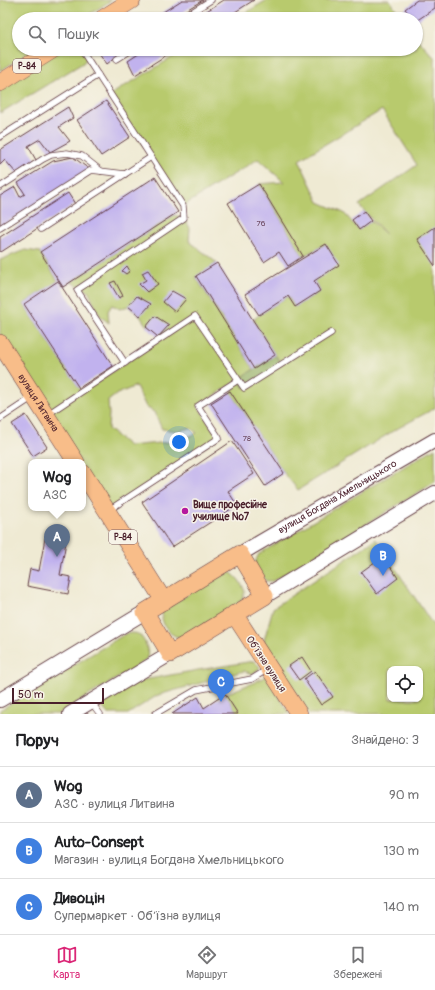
<!DOCTYPE html>
<html lang="uk">
<meta charset="utf-8">
<style>
:root{--surface:#fff;--page:#f6f6f6;--text:#202124;--muted:#757577;--line:#e0e0e0;--accent:#db2777}
body{margin:0;font-family:Pangolin,sans-serif;background:var(--page);color:var(--text)}
.controls{position:absolute;right:12px;bottom:12px;display:grid;overflow:hidden;border-radius:8px;box-shadow:0 1px 3px #0004}
.controls button{width:36px;height:36px;display:grid;place-items:center;padding:0;border:0;border-bottom:1px solid var(--line);background:var(--surface);color:var(--text);font:20px sans-serif}
.scale{position:absolute;left:12px;bottom:10px;width:92px;box-sizing:border-box;padding-left:4px;border:2px solid #4a1f2b;border-top:0;font-size:11px;line-height:14px;white-space:nowrap;color:#4a1f2b;-webkit-text-stroke:3px #f7f3e8;paint-order:stroke}
.you{position:absolute;left:179px;top:442px;width:14px;height:14px;margin:-10px;border:3px solid #fff;border-radius:50%;background:#1a73e8;box-shadow:0 0 0 6px #1a73e833}
.badge{display:grid;place-items:center;width:26px;height:26px;border-radius:50%;background:var(--accent);color:#fff;font-size:13px;font-weight:700}
.pin{position:absolute;translate:-50% -33px;filter:drop-shadow(0 1px 2px #0008)}
.pin::after{content:'';position:absolute;top:21px;width:14px;height:12px;background:inherit;clip-path:polygon(0 0,100% 0,50% 100%)}
.popup{position:absolute;left:28px;top:459px;width:58px;height:52px;box-sizing:border-box;display:grid;place-content:center;border-radius:8px;background:var(--surface);filter:drop-shadow(0 1px 3px #0005);font-size:13px;white-space:nowrap;color:var(--muted)}
.popup b{font-size:15px;color:var(--text)}
.popup::after{content:'';position:absolute;left:50%;top:100%;margin-left:-8px;border:8px solid transparent;border-top-color:var(--surface)}
.list{margin:0;padding:0;list-style:none}
h2{display:flex;justify-content:space-between;align-items:center;height:52px;margin:0;padding:0 16px;font-size:17px}
h2 small{font-size:13px;font-weight:400;color:var(--muted)}
.list li{display:grid;grid-template-columns:26px 1fr auto;gap:12px;align-items:center;box-sizing:border-box;height:56px;padding:0 16px;border-top:1px solid var(--line)}
.list b{display:block;font-size:15px;white-space:nowrap}
.list p{margin:0;font-size:13px;white-space:nowrap;color:var(--muted)}
.list em{font-size:13px;font-style:normal;color:var(--muted)}
.icon{flex:none;width:22px;height:22px;fill:none;stroke:currentColor;stroke-width:2;stroke-linecap:round;stroke-linejoin:round}
.map{position:relative;flex:none;width:435px;height:714px;overflow:hidden}
.search{position:absolute;background:var(--surface);box-shadow:0 1px 3px #0004;left:12px;right:12px;top:12px;height:44px;display:flex;align-items:center;gap:10px;box-sizing:border-box;padding:0 14px;border-radius:22px;color:var(--muted);font-size:15px}
.sheet{height:220px;background:var(--surface)}
nav{display:flex;justify-content:space-around;align-items:center;box-sizing:border-box;height:56px;border-top:1px solid var(--line);background:var(--surface);font-size:11px;color:var(--muted)}
nav a{display:grid;justify-items:center;gap:2px}
nav .on{color:var(--accent)}
.map>svg:first-child{display:block}
.green{fill:#b8ca6d;stroke:#81744c;fill-rule:evenodd}
.forest{fill:#92ae60;stroke:#6e6646}
.building{fill:#c1b2ee}
.lines{fill:none;stroke-linecap:round;stroke-linejoin:round}
.service-casing{stroke:#633d44;stroke-width:7}
.tertiary-casing{stroke:#633d44;stroke-width:16}
.primary-casing{stroke:#633d44;stroke-width:18}
.service{stroke:#fff;stroke-width:5.5}
.tertiary{stroke:#fff;stroke-width:14}
.primary{stroke:#f8bd89;stroke-width:17}
.poi-dot{fill:#b5179e;stroke:#f7f3e8;stroke-width:1.5}
.labels{text-anchor:middle;dominant-baseline:central;stroke-width:3;stroke-linejoin:round;paint-order:stroke}
.number-label{font-size:8px;fill:#68445c}
.shield{fill:#f7f3e8;stroke:#7e5f64;stroke-width:1}
.shield-label{font-size:9px;font-weight:bold;fill:#4a1f2b}
.street-label{font-size:10px;fill:#4a1f2b;stroke:#f7f3e8}
.poi-label{font-size:10px;font-weight:bold;fill:#4a1f2b;stroke:#f7f3e8;text-anchor:start}
</style>
<div class="map">
<svg width="435" height="714" viewBox="0 0 435 714">
<rect width="100%" height="100%" fill="#f7f3e8"/>
<filter id="ink" filterUnits="userSpaceOnUse"><feTurbulence type="fractalNoise" baseFrequency=".025" numOctaves="2"/><feDisplacementMap in="SourceGraphic" scale="8" xChannelSelector="R" yChannelSelector="G"/><feConvolveMatrix kernelMatrix="1 2 1 2 8 2 1 2 1" color-interpolation-filters="sRGB"/></filter>
<filter id="wash" filterUnits="userSpaceOnUse"><feTurbulence type="fractalNoise" baseFrequency=".012" numOctaves="4" result="noise"/><feDisplacementMap in="SourceGraphic" scale="16" xChannelSelector="R" yChannelSelector="G"/><feGaussianBlur stdDeviation="0.9" result="paint"/><feColorMatrix in="noise" values="0 0 0 0 0 0 0 0 0 0 0 0 0 0 0 0 0 1.4 0 .05"/><feComposite in="paint" operator="in"/></filter>
<g filter="url(#wash)">
<rect width="100%" height="100%" fill="#efead3"/>
<!-- green -->
<g class="green">
<polygon points="0,0 112,0 82,19 19,19 19,49 34,49 0,71"/>
<polygon points="267,0 390,0 402,19 235,19"/>
<path d="M416,38L435,58V408L393,431L298,490L284,473L231,393L237,381L198,406L219,438L107,511L0,343V260L25,250L40,252L58,281L24,304L82,392L161,339L146,325L140,316L128,306L120,309L112,305L108,311L109,323L100,316L88,291L71,282L174,215L184,218L190,228L189,241L217,263L196,277L254,369L238,380L282,363L275,355L253,320L259,315L288,296L295,307L320,291L314,281L326,244L303,256L259,184L284,182L258,159L183,206L111,96L115,92L186,49H416ZM382,110L417,165L359,205L364,211L386,234L371,221L359,230L344,213L319,202L299,160ZM136,386L146,407L154,412L162,429L177,431L190,428L197,433L179,441L129,446L108,429L109,414L108,401L117,394Z"/>
<polygon points="54,49 81,49 87,58 83,63 0,113 0,83"/>
<path d="M435,448V482L273,581H266C257,570 251,568 259,554Z"/>
<path d="M376,539L435,628V714H309L263,644L273,608ZM390,669H420V699H390Z"/>
<path d="M230,572C239,579 241,582 245,592L241,601L188,635C184,636 181,638 178,637C169,635 160,622 162,613C163,611 165,610 166,608L222,573Z"/>
<path d="M131,633C134,633 136,633 138,634C144,637 151,653 146,659C145,661 141,663 139,665L58,714H0V710L125,634Z"/>
<polygon points="254,661 260,667 258,670 252,674 244,671 158,695 128,714 108,714 100,704 138,681 198,670"/>
<polygon points="266,676 290,714 238,714 225,694 255,682"/>
</g>
<!-- forest -->
<polygon class="forest" points="275,355 282,364 244,388 238,380"/>
<g id="blocks">
<!-- building -->
<g class="building">
<polygon points="182,0 203,0 171,19 152,19"/>
<polygon points="224,0 254,0 224,19 194,19"/>
<polygon points="417,0 435,0 435,8 416,21 416,19 412,19 405,9"/>
<polygon points="105,49 121,49 123,51 107,64 99,53"/>
<polygon points="146,49 176,49 135,75 128,61"/>
<polygon points="106,101 130,137 101,156 77,120"/>
<polygon points="68,107 73,118 59,127 70,141 50,152 40,139 28,146 36,160 16,173 5,160 0,165 0,150"/>
<polygon points="73,157 89,169 0,227 0,196 15,187 20,197 25,194 18,183 53,161"/>
<polygon points="155,177 178,212 63,287 40,252"/>
<polygon points="259,184 303,256 288,266 279,252 264,262 228,203"/>
<polygon points="68,193 75,204 1,252 0,251 0,237"/>
<polygon points="364,211 371,221 359,230 352,220"/>
<polygon points="435,227 435,266 417,239"/>
<polygon points="326,244 339,265 314,281 320,291 295,307 288,296 259,315 245,294"/>
<polygon points="217,263 275,355 254,369 196,276"/>
<polygon points="127,266 130,271 126,274 122,271"/>
<polygon points="148,270 158,284 147,292 139,284 146,280 142,273"/>
<polygon points="58,281 113,366 79,388 24,304"/>
<polygon points="115,281 123,296 119,298 110,283"/>
<polygon points="172,291 186,299 175,312 163,302"/>
<polygon points="137,296 151,304 140,316 128,306"/>
<polygon points="155,316 169,325 158,337 146,327"/>
<polygon points="230,391 284,473 265,486 211,403"/>
<polygon points="26,415 47,447 33,456 12,424"/>
<polygon points="232,441 254,474 228,491 237,505 172,547 142,502"/>
<polygon points="45,538 66,542 60,575 71,577 68,594 27,586 30,569 39,571"/>
<polygon points="383,556 398,578 377,594 361,572"/>
<polygon points="302,657 311,671 299,680 289,666"/>
<polygon points="315,671 333,697 321,705 304,679"/>
<polygon points="225,694 238,714 172,714 198,697 204,708"/>
</g>
</g>
</g>
<g filter="url(#ink)">
<use href="#blocks" fill-opacity="0" stroke="#633d44" stroke-width="1"/>
<g class="lines">
<defs>
<g id="service">
<polyline points="181,19 211,0"/>
<polyline points="81,49 183,206 184,218 77,290 125,363"/>
<polyline points="117,59 133,49"/>
<polyline points="0,137 98,75"/>
<polyline points="0,187 43,159 51,155 67,153 82,156 101,171"/>
<polyline points="0,228 91,170 125,174"/>
<polyline points="41,229 151,157"/>
<polyline points="48,414 195,316 244,388 331,333"/>
<polyline points="0,419 33,397"/>
<polyline points="109,510 219,438 198,406 238,380"/>
<polyline points="91,702 100,714"/>
<polyline points="155,714 196,690 252,679 268,669"/>
</g>
<g id="tertiary">
<path id="s1" d="M240,554L435,440"/>
<polyline points="265,596 435,493"/>
<polyline points="0,700 145,612"/>
<polyline points="70,714 170,654"/>
</g>
<g id="primary">
<polyline points="102,19 132,0"/>
<polyline points="0,83 54,49"/>
<path id="s2" d="M0,343L76,462"/>
<polyline points="83,473 164,601"/>
<polygon points="240,554 265,596 170,654 145,612"/>
<polyline points="234,614 299,714"/>
</g>
</defs>
<!-- service casing -->
<use href="#service" class="service-casing"/>
<!-- tertiary casing -->
<use href="#tertiary" class="tertiary-casing"/>
<!-- primary casing -->
<use href="#primary" class="primary-casing"/>
<!-- service -->
<use href="#service" class="service"/>
<!-- tertiary -->
<use href="#tertiary" class="tertiary"/>
<!-- primary -->
<use href="#primary" class="primary"/>
</g>
</g>
<!-- markers -->
<circle class="poi-dot" cx="185" cy="511" r="4"/>
<g class="labels">
<!-- number labels -->
<g class="number-label">
<text x="261" y="223">76</text>
<text x="247" y="438">78</text>
</g>
<!-- shield labels -->
<g class="shield">
<rect x="13" y="59" width="28" height="14" rx="3"/>
<rect x="109" y="530" width="28" height="14" rx="3"/>
</g>
<g class="shield-label">
<text x="27" y="66">Р-84</text>
<text x="123" y="537">Р-84</text>
</g>
<!-- street labels -->
<g class="street-label">
<text stroke="none"><textPath href="#s2" startOffset="71">вулиця Литвина</textPath></text>
<text stroke="none"><textPath href="#s1" startOffset="113">вулиця Богдана Хмельницького</textPath></text>
<text transform="translate(266 664) rotate(57)">Обʼїзна вулиця</text>
</g>
<!-- poi labels -->
<g class="poi-label">
<text x="193" y="505">Вище професійне<tspan x="193" dy="12">училище №7</tspan></text>
</g>
</g>
</svg>
<div class="controls">
<button><svg class="icon" aria-label="locate" viewBox="0 0 24 24"><circle cx="12" cy="12" r="6"/><path d="M12 2v4M12 18v4M2 12h4M18 12h4"/></svg></button>
</div>
<div class="scale">50 m</div>
<div class="you"></div>
<div class="pin badge" style="left:57px;top:557px;background:#5c6f8a">A</div>
<div class="popup"><b>Wog</b>АЗС</div>
<div class="pin badge" style="left:383px;top:576px;background:#3f7fe0">B</div>
<div class="pin badge" style="left:221px;top:702px;background:#3f7fe0">C</div>
<div class="search"><svg class="icon" aria-label="search" viewBox="0 0 24 24"><circle cx="10" cy="10" r="6"/><path d="M15 15l6 6"/></svg>Пошук</div>
</div>
<section class="sheet">
<h2>Поруч<small>Знайдено: 3</small></h2>
<ul class="list">
<li><span class="badge" style="background:#5c6f8a">A</span><div><b>Wog</b><p>АЗС · вулиця Литвина</p></div><em>90 m</em></li>
<li><span class="badge" style="background:#3f7fe0">B</span><div><b>Auto-Consept</b><p>Магазин · вулиця Богдана Хмельницького</p></div><em>130 m</em></li>
<li><span class="badge" style="background:#3f7fe0">C</span><div><b>Дивоцін</b><p>Супермаркет · Обʼїзна вулиця</p></div><em>140 m</em></li>
</ul>
</section>
<nav>
<a class="on"><svg class="icon" aria-label="map" viewBox="0 0 24 24"><path d="M3 6l6-2 6 2 6-2v14l-6 2-6-2-6 2zM9 4v14M15 6v14"/></svg>Карта</a>
<a><svg class="icon" aria-label="directions" viewBox="0 0 24 24"><path d="M12 3l9 9-9 9-9-9zM9 14v-3h6M13 9l2 2-2 2"/></svg>Маршрут</a>
<a><svg class="icon" aria-label="saved" viewBox="0 0 24 24"><path d="M7 4h10v16l-5-4-5 4z"/></svg>Збережені</a>
</nav>
